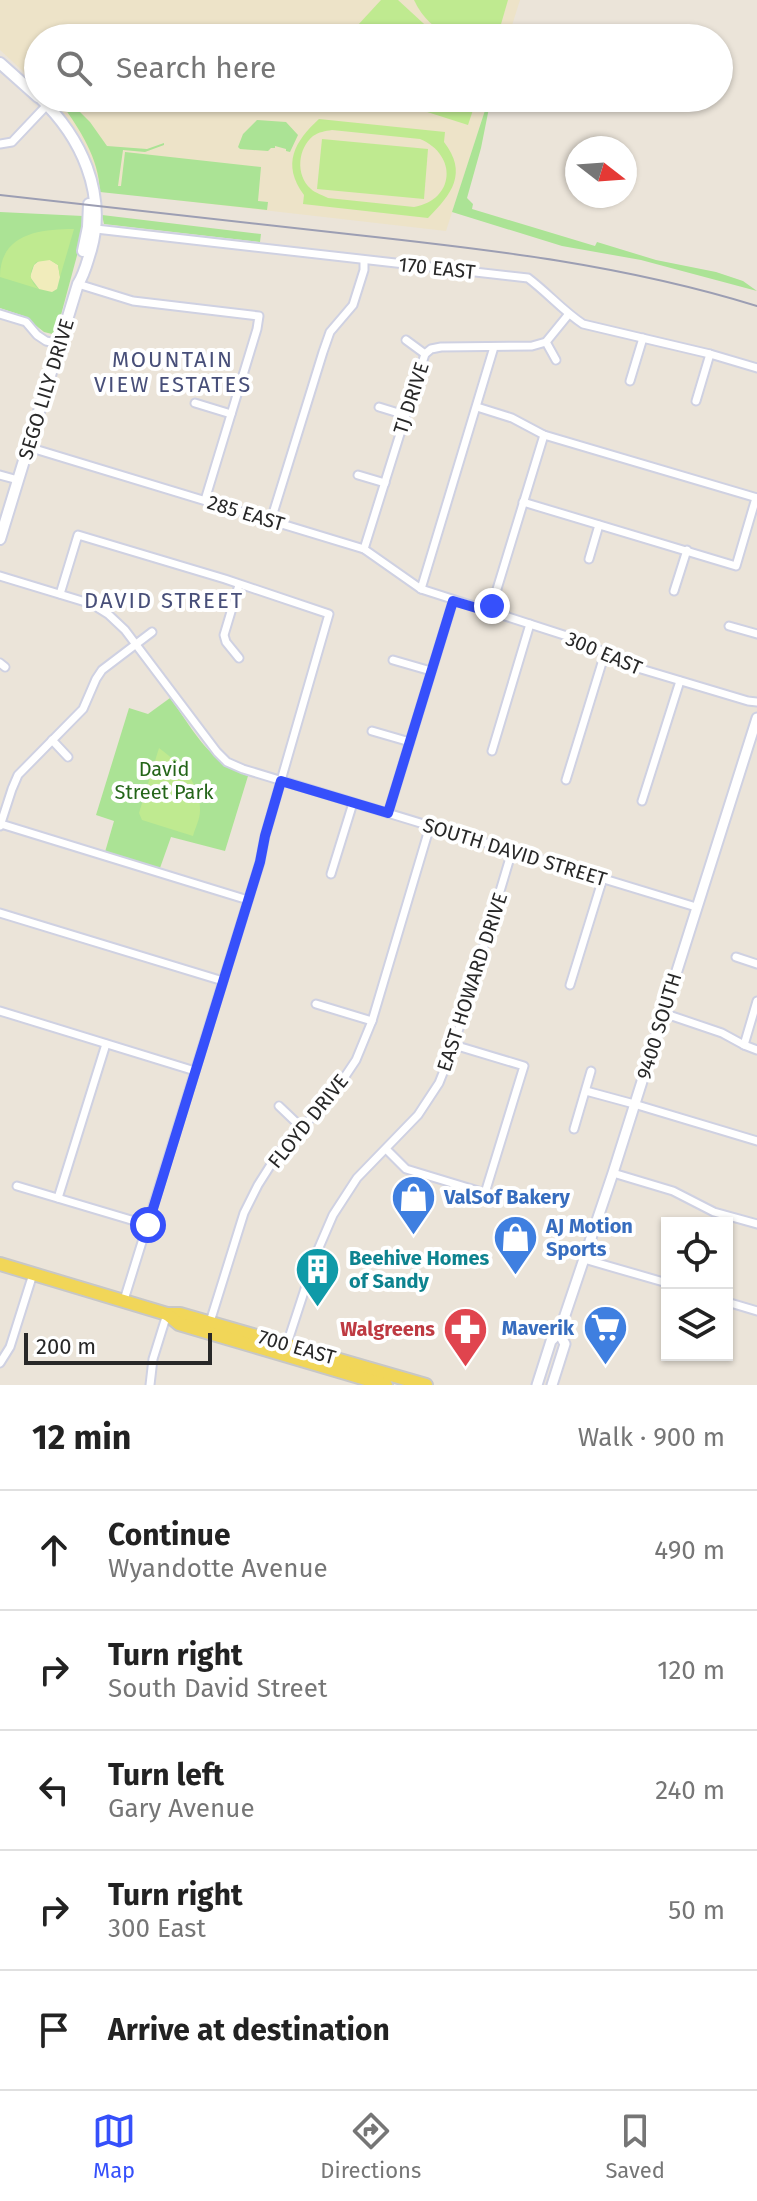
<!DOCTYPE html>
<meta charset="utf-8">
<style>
:root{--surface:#fff;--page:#f2f2f2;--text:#222;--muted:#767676;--line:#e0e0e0;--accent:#3650fb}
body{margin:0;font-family:"Fira Sans",sans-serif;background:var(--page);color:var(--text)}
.controls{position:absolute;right:24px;bottom:24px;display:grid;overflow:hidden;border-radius:0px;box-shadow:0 2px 6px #0004}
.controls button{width:72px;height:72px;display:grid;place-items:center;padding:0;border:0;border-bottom:2px solid var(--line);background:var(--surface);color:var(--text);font:40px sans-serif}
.compass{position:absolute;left:565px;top:136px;width:72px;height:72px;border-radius:50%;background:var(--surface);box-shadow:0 2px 6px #0004;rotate:107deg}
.scale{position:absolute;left:24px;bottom:20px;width:188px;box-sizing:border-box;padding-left:8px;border:4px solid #282828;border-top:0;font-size:22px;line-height:28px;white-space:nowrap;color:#282828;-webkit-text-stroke:6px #fff;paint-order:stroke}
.stop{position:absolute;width:24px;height:24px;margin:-18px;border:6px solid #3650fb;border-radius:50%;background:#fff}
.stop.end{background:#3650fb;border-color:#fff;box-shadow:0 2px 8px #0008}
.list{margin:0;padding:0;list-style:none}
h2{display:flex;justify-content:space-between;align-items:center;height:104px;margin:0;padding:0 32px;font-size:34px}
h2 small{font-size:26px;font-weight:400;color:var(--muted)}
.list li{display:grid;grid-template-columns:52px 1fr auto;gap:24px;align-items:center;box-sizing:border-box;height:120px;padding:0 32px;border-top:2px solid var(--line)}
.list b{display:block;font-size:30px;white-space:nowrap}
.list p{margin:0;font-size:26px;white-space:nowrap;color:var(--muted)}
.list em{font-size:26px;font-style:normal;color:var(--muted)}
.icon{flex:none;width:44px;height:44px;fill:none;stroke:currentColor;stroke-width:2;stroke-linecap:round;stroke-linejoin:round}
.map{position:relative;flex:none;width:757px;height:1385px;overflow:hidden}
.search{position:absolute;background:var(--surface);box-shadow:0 2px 6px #0004;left:24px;right:24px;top:24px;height:88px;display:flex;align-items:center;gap:20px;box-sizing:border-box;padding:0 28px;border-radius:44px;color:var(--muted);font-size:30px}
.sheet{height:704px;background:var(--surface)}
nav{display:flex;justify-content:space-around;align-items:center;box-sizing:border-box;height:112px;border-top:2px solid var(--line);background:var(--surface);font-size:22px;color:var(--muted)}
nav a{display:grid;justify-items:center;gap:4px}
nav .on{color:var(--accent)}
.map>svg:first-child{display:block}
.education{fill:#ede3c8}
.green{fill:#abe395}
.sand{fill:#f1ecbb}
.pitch{fill:#bfea90;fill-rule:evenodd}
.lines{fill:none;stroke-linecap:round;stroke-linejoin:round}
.minor-casing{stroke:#cfd1e2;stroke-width:11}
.tertiary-casing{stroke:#cfd1e2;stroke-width:13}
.secondary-casing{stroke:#cfd1e2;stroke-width:14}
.primary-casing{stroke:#c7c7c7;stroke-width:16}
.minor{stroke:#fff;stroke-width:7}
.tertiary{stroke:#fff;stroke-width:9}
.secondary{stroke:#fff;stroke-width:10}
.primary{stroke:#f1d658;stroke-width:12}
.tram{stroke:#9c9eb3;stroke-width:2}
.route{stroke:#3650fb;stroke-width:10}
.labels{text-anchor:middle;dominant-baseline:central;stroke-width:8;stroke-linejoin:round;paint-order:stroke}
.street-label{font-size:20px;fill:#282828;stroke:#fff}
.park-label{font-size:20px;fill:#246519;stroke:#fff}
.shop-label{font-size:20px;font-weight:bold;fill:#366cbe;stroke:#fff;text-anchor:start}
.culture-label{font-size:20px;font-weight:bold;fill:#0d838f;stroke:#fff;text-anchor:start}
.health-label{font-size:20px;font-weight:bold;fill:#be3a42;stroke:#fff;text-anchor:end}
.neighbourhood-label{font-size:22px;letter-spacing:2px;fill:#484f79;stroke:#fff}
</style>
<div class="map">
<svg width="757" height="1385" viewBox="0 0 757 1385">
<rect width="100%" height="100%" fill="#ebe4d9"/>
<!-- education -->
<g class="education">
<polygon points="0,0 520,0 508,38 38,38 38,85 0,50"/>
<polygon points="52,98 489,98 446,231 98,191 95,173 81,137"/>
</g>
<!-- green -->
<g class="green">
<path d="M64,98H73L70,102L90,122L107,146L147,149L164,143V145L145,152L123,150L118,186H121L125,152L261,167L258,201L268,202L267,210L100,192C99,158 80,130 61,103Z"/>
<polygon points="489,98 491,98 481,148 467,198 473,204 472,209 595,246 597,242 656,260 716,272 743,281 757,291 641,260 562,246 452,212"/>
<polygon points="257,120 286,122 298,135 290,152 286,151 286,149 275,146 275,148 271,148 268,151 240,149 238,147 243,134"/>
<polygon points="0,212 83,216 82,237 58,326 52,334 44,332 24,316 0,308"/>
<polygon points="102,215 261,234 260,242 104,224"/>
<path d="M170,698C193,729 209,763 248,776L225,851L171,837L160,868L105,852L114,821L96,815L129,708L148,714Z"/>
</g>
<!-- sand -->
<polygon class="sand" points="40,260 50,260 58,265 60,277 57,289 52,292 39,289 30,277 34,265"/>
<!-- pitch -->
<g class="pitch">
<polygon points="381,0 398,0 436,35 433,38 346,38"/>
<path d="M414,0H508L497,38C460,38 432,38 414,0Z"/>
<polygon points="401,98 477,98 468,125 399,103"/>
<path d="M319,119L445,132L444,142C468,173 452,194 428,218L303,204L304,195C281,164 295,141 319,119ZM332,130L420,139C458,155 455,200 414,207L328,198C323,195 315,193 311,189C295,175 298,148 313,136C319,132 325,131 332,130Z"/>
<polygon points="322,139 428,149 424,199 317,189"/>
<path d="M74,229L60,277L58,265L50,260L36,262C28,272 29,281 39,289L0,277C0,234 39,229 74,229Z"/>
<path d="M159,748C180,764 201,782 200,811C200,819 195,828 193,836L142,820L139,813Z"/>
</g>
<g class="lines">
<defs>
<g id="minor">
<polyline points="0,144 12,142 47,105"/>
<path d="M96,229L528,278C548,293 563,311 583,324L710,354L757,368"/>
<polyline points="78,284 133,301 259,316 257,329 205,500"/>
<polyline points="0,314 26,322 37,335 46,341 60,344"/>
<polyline points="406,340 425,354"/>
<polyline points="546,342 556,360"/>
<polyline points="630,381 643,338"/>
<polyline points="696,401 710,354"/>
<polyline points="195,403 231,414"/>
<polyline points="379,407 405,415"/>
<polyline points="477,407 512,418 544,435 757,498"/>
<polyline points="28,447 364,549 421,589 570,637 641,669 748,701 757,702"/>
<polyline points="0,475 18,480"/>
<polyline points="358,475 385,483"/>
<polyline points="523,502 736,566 756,498"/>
<polyline points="271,520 323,352 330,332 353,305 364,270 364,260"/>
<polyline points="364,549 425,354 431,349 441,347 532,346 546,342 568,315"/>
<polyline points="589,559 599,525"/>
<polyline points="0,576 92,604 108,614 125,630 217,752 227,762 243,769 696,907"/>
<polyline points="421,589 494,347"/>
<polyline points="674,591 687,550"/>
<polyline points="60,594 78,535 225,579 329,614 265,836 260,862 124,1300"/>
<polyline points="490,612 544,435"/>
<polyline points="729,626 757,634"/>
<polyline points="239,658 226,642 224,635 239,585"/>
<polyline points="393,660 431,671"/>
<polyline points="0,663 5,667"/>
<polyline points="372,731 410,742"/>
<polyline points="52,740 68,757"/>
<polyline points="492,751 530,624"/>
<polyline points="566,780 605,653"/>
<polyline points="642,801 680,681"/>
<polyline points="388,813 453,601"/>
<polyline points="1,824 248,900"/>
<polyline points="0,826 12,789 18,775 83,709 96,679 102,670 152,632"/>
<polyline points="331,874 353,803"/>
<polyline points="0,913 223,981"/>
<polyline points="736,957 757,964"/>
<polyline points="570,985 603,878"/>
<polyline points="316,1004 372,1021"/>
<polyline points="0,1011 195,1071"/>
<polyline points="663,1013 722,1033 744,1045 757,1050"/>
<polyline points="744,1045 757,1001"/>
<polyline points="586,1091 634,1104 757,1141"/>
<polyline points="279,1106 301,1127"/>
<polyline points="574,1129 591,1071"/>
<polyline points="386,1149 406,1169 485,1193 524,1066 454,1045"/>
<polyline points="613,1173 673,1191 714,1212 757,1224"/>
<polyline points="17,1186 148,1225"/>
<polyline points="58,1198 106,1044"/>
<polyline points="584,1259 667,1283"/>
<polyline points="727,1302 757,1311"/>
<polyline points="210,1322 244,1213 258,1185 277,1155 334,1093 356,1060 372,1021 430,826"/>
<polyline points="286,1347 317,1252 333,1215 357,1178 418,1115 439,1083 454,1045 512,851"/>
<polyline points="0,1363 10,1347 33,1274"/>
<polyline points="150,1385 153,1359 167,1314"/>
</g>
<g id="tertiary">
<polyline points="537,1385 551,1341 559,1333 613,1173 757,718"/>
<polyline points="552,1385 565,1344 559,1333"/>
</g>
<g id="secondary">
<polyline points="0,63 38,97"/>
<polyline points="83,251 88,227 89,204"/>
<path d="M0,539L78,284C85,273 87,262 91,250C107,193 81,137 40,98"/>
</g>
<g id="primary">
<polyline points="0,1264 167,1314 180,1314 426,1385"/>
<polyline points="167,1314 179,1324 386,1385"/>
</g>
</defs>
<!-- minor casing -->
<use href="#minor" class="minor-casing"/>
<!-- tertiary casing -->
<use href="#tertiary" class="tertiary-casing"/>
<!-- secondary casing -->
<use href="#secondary" class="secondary-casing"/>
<!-- primary casing -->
<use href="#primary" class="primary-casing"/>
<!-- minor -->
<use href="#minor" class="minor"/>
<!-- tertiary -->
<use href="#tertiary" class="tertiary"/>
<!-- secondary -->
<use href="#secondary" class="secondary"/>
<!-- primary -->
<use href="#primary" class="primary"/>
<!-- tram -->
<path class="tram" d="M0,195C119,208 238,221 357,235C494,250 624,265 757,306"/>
</g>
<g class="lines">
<!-- route -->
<polyline class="route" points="148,1225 260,862 265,836 281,781 388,813 453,601 490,612 492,606"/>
</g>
<!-- icons -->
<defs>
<symbol id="shop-pin" viewBox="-11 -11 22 30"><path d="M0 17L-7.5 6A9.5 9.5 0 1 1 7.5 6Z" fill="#3f7fe0" stroke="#fff"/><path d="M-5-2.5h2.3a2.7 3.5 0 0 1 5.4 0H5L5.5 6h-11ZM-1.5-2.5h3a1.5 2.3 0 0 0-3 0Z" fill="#fff"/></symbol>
<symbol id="building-pin" viewBox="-11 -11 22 30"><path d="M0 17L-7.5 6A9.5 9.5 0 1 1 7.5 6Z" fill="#0f9aa8" stroke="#fff"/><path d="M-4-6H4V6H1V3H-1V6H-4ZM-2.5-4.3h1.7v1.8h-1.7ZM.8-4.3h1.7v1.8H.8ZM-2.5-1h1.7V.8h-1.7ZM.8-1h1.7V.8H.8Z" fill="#fff"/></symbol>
<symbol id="supermarket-pin" viewBox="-11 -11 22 30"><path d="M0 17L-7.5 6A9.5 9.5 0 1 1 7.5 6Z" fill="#3f7fe0" stroke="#fff"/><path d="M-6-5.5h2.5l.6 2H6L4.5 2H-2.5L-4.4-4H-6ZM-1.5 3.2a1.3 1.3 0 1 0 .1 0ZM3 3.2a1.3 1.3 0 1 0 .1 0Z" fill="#fff"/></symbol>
<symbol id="pharmacy-pin" viewBox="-11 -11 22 30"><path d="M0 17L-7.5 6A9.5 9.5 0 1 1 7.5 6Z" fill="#e0444e" stroke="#fff"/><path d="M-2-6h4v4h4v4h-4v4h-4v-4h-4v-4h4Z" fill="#fff"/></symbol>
</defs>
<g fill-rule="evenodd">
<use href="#shop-pin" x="388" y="1172" width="51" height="69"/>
<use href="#shop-pin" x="490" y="1212" width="51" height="69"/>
<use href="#building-pin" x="292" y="1244" width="51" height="69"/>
<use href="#supermarket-pin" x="580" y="1302" width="51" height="69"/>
<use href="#pharmacy-pin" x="440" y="1304" width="51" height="69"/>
</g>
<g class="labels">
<!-- street labels -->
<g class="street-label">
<text transform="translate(437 268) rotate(6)">170 EAST</text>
<text transform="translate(46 389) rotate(-73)">SEGO LILY DRIVE</text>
<text transform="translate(411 398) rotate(-72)">TJ DRIVE</text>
<text transform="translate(246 513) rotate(17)">285 EAST</text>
<text transform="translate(604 653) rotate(23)">300 EAST</text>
<text transform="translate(515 852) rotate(17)">SOUTH DAVID STREET</text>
<text transform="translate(472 982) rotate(-72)">EAST HOWARD DRIVE</text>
<text transform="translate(659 1026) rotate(-73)">9400 SOUTH</text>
<text transform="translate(308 1121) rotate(-51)">FLOYD DRIVE</text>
<text transform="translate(297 1347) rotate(16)">700 EAST</text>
</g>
<!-- park labels -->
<g class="park-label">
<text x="164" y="769">David<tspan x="164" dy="23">Street Park</tspan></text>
</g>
<!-- shop labels -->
<g class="shop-label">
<text x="444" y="1197">ValSof Bakery</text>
<text x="546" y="1226">AJ Motion<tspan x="546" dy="23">Sports</tspan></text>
<text x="574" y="1328" text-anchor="end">Maverik</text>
</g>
<!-- culture labels -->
<g class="culture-label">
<text x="349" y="1258">Beehive Homes<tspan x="349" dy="23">of Sandy</tspan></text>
</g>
<!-- health labels -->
<g class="health-label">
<text x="435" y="1329">Walgreens</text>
</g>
<!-- neighbourhood labels -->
<g class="neighbourhood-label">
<text x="173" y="359">MOUNTAIN<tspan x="173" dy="25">VIEW ESTATES</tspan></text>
<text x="164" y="600">DAVID STREET</text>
</g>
</g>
</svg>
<div class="controls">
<button><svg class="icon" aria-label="locate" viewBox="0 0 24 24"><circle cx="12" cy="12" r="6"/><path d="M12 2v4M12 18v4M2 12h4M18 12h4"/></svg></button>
<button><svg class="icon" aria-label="layers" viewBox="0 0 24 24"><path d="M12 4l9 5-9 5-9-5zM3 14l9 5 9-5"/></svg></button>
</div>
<svg class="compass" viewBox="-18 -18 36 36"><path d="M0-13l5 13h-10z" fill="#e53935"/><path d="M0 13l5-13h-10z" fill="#767676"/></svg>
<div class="scale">200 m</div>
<div class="stop" style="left:148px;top:1225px"></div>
<div class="stop end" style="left:492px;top:606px"></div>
<div class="search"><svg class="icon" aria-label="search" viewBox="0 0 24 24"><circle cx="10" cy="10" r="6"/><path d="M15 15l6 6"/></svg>Search here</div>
</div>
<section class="sheet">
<h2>12 min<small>Walk · 900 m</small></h2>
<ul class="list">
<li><svg class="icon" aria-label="ahead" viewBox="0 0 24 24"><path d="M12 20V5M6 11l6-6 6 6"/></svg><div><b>Continue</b><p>Wyandotte Avenue</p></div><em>490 m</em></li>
<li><svg class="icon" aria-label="right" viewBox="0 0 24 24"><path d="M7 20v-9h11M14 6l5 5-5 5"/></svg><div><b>Turn right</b><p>South David Street</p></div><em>120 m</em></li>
<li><svg class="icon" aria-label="left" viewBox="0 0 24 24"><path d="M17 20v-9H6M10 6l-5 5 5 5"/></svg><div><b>Turn left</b><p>Gary Avenue</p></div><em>240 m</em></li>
<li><svg class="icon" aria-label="right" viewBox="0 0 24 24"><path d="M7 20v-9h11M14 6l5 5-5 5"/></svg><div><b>Turn right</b><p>300 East</p></div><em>50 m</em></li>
<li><svg class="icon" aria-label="arrive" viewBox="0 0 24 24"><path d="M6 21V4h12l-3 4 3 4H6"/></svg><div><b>Arrive at destination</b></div></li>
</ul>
</section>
<nav>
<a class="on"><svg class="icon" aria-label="map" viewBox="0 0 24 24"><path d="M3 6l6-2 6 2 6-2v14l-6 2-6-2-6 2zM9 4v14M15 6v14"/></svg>Map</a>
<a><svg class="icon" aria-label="directions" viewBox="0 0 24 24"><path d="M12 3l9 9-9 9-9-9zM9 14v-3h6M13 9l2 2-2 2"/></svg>Directions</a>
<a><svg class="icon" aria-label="saved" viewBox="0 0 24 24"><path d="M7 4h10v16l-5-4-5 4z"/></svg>Saved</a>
</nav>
